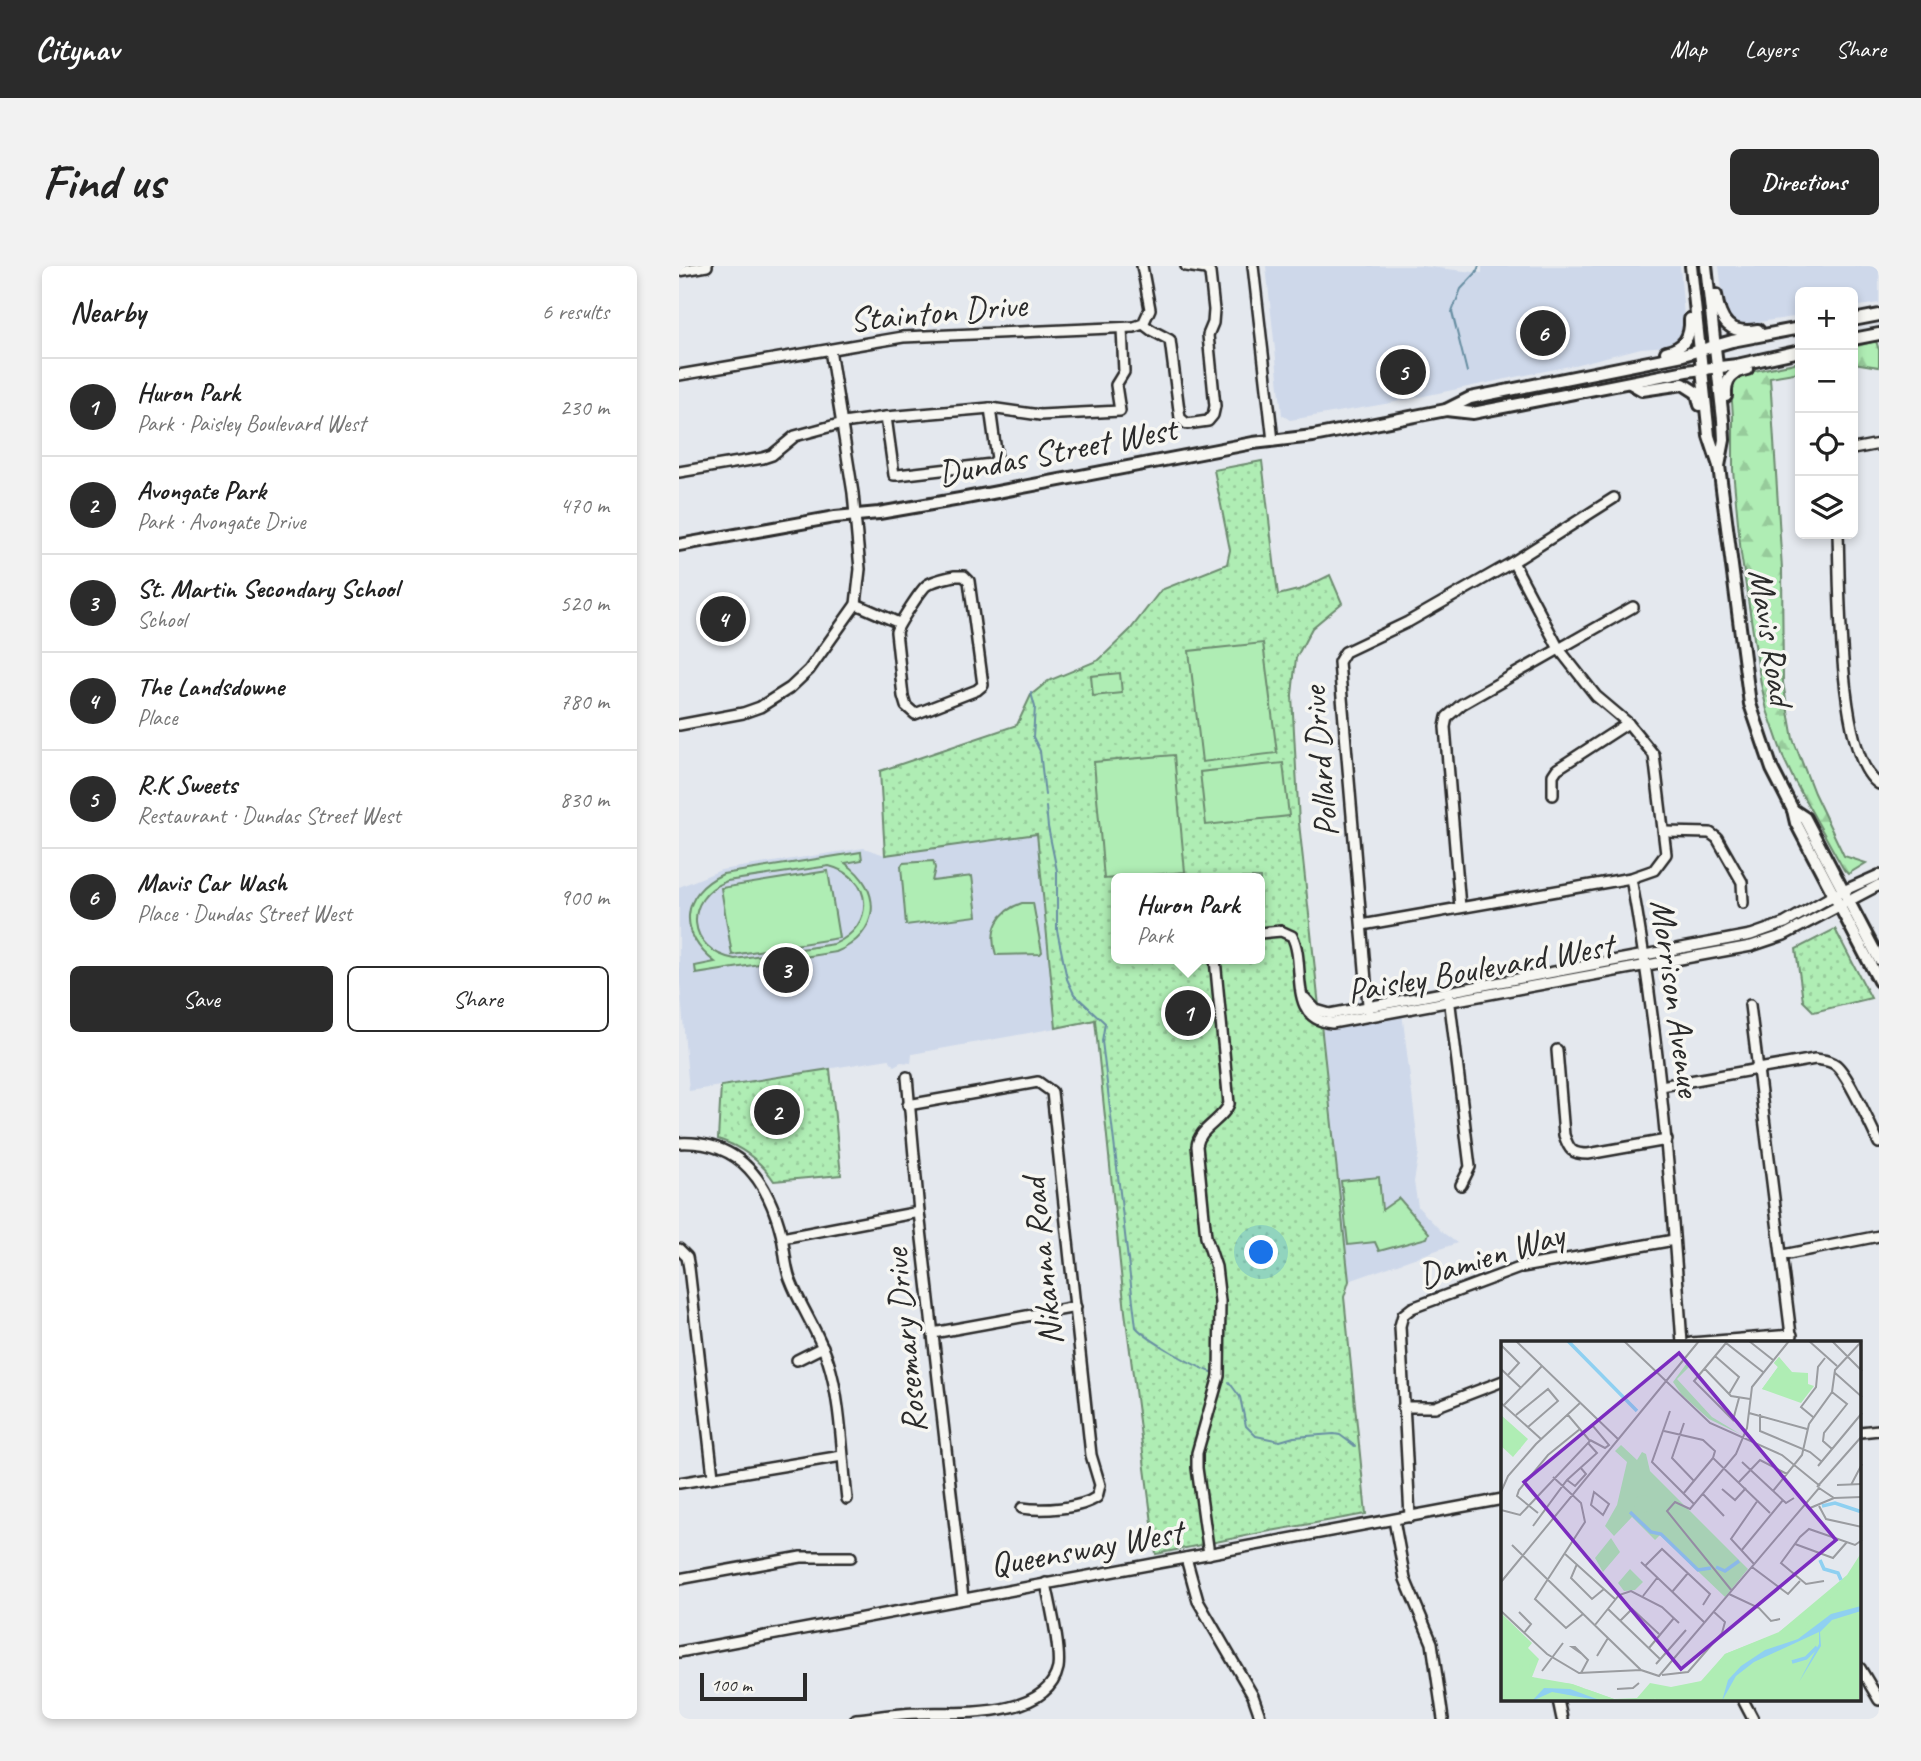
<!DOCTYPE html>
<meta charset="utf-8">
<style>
:root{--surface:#fff;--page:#f2f2f2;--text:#222;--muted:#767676;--line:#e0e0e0;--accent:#2b2b2b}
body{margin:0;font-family:Caveat,sans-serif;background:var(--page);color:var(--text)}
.controls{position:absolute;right:21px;top:21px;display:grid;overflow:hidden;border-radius:10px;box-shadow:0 4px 10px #0003}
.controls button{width:63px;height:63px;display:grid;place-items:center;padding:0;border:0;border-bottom:2px solid var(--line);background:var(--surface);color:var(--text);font:35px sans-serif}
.scale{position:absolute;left:21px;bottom:18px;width:107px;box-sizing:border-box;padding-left:7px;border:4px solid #2b2b2b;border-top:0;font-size:19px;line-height:24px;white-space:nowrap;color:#2b2b2b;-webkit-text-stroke:5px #f6f6f2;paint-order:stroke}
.you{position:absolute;left:583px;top:987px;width:24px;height:24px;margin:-18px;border:5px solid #fff;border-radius:50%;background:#1a73e8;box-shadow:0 0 0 10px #1a73e833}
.badge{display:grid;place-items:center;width:46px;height:46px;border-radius:50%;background:var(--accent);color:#fff;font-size:23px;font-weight:700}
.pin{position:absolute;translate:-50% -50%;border:4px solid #fff;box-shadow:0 2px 7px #0006}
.popup{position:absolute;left:432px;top:607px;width:154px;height:91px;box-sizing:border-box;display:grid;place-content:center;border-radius:10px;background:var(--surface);filter:drop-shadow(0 2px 5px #0005);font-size:23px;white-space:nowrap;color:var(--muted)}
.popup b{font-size:26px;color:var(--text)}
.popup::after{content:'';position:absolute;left:50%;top:100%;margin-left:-14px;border:14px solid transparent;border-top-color:var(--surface)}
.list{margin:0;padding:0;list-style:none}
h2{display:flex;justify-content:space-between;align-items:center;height:91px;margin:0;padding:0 28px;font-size:30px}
h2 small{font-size:23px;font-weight:400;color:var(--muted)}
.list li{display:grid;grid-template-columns:46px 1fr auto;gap:21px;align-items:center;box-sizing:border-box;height:98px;padding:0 28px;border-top:2px solid var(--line)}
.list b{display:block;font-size:26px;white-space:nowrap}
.list p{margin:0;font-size:23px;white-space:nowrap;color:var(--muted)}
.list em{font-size:23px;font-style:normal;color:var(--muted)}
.actions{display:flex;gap:14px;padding:21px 28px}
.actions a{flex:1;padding:16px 0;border:2px solid var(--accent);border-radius:10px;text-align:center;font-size:24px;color:var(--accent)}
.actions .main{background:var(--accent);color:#fff}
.icon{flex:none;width:38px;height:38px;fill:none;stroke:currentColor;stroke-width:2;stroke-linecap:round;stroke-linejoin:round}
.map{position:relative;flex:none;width:1200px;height:1453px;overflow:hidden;border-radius:10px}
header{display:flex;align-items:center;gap:42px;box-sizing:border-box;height:98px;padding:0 35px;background:var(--accent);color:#fff}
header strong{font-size:33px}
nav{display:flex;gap:38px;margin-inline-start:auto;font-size:24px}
.intro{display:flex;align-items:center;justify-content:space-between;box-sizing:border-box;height:168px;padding:0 42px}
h1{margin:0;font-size:49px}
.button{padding:18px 32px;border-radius:10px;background:var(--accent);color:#fff;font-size:24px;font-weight:700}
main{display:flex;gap:42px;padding:0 42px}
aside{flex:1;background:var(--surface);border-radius:10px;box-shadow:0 4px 10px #0003}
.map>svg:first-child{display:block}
.built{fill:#ced8ea}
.grass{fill:url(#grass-dots);stroke:#6d8c70;stroke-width:2;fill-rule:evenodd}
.forest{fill:url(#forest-firs);stroke:#6d8c70;stroke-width:2}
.garden{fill:#afedb4;stroke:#6d8c70;stroke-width:2;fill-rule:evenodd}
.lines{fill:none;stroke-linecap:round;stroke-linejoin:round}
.stream{stroke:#678ea2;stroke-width:2}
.minor-casing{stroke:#2b2b2b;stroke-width:14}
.major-casing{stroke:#2b2b2b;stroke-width:16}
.minor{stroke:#f6f6f2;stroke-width:9}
.major{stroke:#f6f6f2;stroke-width:10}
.labels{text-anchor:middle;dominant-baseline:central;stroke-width:7;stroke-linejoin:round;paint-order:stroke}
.street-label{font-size:35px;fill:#2b2b2b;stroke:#f6f6f2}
.inset-river{fill:none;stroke:#8fd0f1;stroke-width:3.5}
.inset-road{fill:none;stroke:#9a9ca0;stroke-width:2}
.view{fill:#7b2cbf;fill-opacity:0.15;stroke:#7b2cbf;stroke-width:3.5}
.inset-edge{fill:none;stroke:#2b2b2b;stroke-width:3.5}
</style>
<header>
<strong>Citynav</strong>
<nav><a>Map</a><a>Layers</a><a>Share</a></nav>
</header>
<div class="intro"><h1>Find us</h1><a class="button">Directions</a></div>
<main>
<aside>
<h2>Nearby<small>6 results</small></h2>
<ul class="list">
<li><span class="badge">1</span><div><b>Huron Park</b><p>Park · Paisley Boulevard West</p></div><em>230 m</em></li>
<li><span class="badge">2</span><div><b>Avongate Park</b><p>Park · Avongate Drive</p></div><em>470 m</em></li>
<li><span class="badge">3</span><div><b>St. Martin Secondary School</b><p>School</p></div><em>520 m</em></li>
<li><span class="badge">4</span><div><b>The Landsdowne</b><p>Place</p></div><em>780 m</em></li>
<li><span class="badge">5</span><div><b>R.K Sweets</b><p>Restaurant · Dundas Street West</p></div><em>830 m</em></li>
<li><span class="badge">6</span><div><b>Mavis Car Wash</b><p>Place · Dundas Street West</p></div><em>900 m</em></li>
</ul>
<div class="actions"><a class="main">Save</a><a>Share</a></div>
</aside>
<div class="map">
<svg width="1200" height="1453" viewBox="0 0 1200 1453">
<defs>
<pattern id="grass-dots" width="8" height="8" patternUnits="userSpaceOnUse" patternTransform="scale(1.75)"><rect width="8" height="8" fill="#afedb4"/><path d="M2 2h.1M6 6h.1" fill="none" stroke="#97cb9b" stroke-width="1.8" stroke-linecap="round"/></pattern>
<pattern id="forest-firs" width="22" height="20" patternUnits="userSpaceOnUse" patternTransform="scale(1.75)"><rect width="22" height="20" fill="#afedb4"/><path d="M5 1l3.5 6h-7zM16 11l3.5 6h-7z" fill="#97cb9b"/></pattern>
</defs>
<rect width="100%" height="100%" fill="#e4e8ee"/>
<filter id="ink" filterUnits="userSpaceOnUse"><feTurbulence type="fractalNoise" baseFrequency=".0143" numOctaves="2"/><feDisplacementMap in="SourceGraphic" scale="14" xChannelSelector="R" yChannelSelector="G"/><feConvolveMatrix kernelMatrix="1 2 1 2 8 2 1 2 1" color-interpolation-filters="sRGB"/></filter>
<g filter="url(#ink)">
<!-- built -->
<g class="built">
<polygon points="587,0 742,0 803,7 803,0 1001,0 1006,64 1001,72 990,80 962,82 895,99 706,138 611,154 603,149"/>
<polygon points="1040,0 1200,0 1200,37 1174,41 1174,26 1121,26 1121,50 1060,59 1051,53 1045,42"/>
<polygon points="358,567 377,762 233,788 232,797 222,796 215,800 210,793 10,825 0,705 0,621 42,604 185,582 206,589"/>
<polygon points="723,746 740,886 735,916 739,941 763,966 778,977 670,1015 643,760 665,759"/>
</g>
<!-- grass -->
<g class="grass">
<path d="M583,195L599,329L623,323L651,309L663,337L633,362L617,392L613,429L620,557L670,1015L665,1031L687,1248L586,1266L477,1288L446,1046L416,754L377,762L358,568L206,589L201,505L338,459L352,429L369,415L420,394L451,364L482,324L548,298L551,284L535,204ZM437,612H581V693H437Z"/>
<polygon points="1156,663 1192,732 1135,746 1124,735 1117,683"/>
<path d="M151,803L162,909L95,915C81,894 63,881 39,873L42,820Z"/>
</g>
<!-- forest -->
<g class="forest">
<polygon points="1197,75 1200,84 1200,101 1174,97 1174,81"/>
<polygon points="1121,96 1121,106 1091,111 1103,303 1104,417 1114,473 1135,527 1165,590 1187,597 1169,608 1165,604 1115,514 1105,493 1088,444 1082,418 1062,288 1054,204 1054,150 1052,122 1054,117 1065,107"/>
</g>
<!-- garden -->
<g class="garden">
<polygon points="584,377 598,487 523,496 510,385"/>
<polygon points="441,407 443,427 414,430 412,410"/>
<polygon points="495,489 506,606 425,613 415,496"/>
<polygon points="604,497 610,550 527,559 521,506"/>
<path d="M182,586L183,594L166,597C205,624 201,668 157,686L17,708L16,700L36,696C0,669 0,628 44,608ZM150,600C195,611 197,660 155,678L56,693C8,685 3,632 48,615Z"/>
<polygon points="254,595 256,602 253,615 293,610 298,650 227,659 222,600 224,597"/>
<polygon points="149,605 160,672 53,689 42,622"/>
<path d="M343,637H354L363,686L361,688L317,689C309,664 319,645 343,637Z"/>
<polygon points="700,911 703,944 720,932 750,967 748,972 700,985 696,976 669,979 662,915"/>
</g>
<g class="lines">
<!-- stream -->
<g class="stream">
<polyline points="788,106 773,46 782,23 797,7 800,0"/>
<polyline points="352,427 356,441 354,471 361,485 366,529"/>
<path d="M367,541L369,561L378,605V664L388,713L395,728L426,757L423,775L457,1061C468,1074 517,1101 533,1106"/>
<polyline points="550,1116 561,1131 567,1160 577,1170 601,1175 615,1171 655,1168 661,1169 676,1180"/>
</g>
<defs>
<g id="minor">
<polyline points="574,0 594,175"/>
<polyline points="0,5 28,0"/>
<polyline points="464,58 472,64 491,74 501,152 508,158 529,155 534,149 536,140 529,69 534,57 535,44 531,7 527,3 507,0"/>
<polyline points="0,109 224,71 455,61 464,58 471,43 463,0"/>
<polyline points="207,151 215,209 219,209 313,198 318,193 311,142"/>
<polyline points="1174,183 1200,178"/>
<polyline points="0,206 84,192 93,189 116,170 164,157 207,151 311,142 361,149 441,145 437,119 445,106 443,62"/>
<path d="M1159,268C1161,317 1158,492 1200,518"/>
<path d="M275,310H285L290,315L304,419L298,424L236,448L227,440L224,430L217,366C219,359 243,322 248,319C255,314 267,312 275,310Z"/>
<polyline points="177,338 220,357"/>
<polyline points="0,459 64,447 81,441 111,422 130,404 177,338 181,303 174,227 151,84"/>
<polyline points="874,529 874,509 878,503 949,457"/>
<polyline points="986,566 1031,567 1038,572 1063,616 1064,637"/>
<path d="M952,612C980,766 992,921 1003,1077"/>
<polyline points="781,641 766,461 768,451 783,438 954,341"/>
<polyline points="683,659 952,612 975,604 987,588 975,489 949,457 917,430 880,383 834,296"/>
<path d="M581,667L602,665L613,670C628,698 607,753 653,757L1072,680L1105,669L1200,619"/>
<polyline points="770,731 791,901 782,919"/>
<polyline points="626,732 637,744 651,748 1072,669 1106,657 1155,629 1200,609"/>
<polyline points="1071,739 1113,1077"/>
<polyline points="690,750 660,396 666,386 729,356 834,296 935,232"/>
<path d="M878,784L885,869C890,884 893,888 909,888L988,874"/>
<polyline points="228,811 240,946 284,1332"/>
<path d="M982,820L1136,793C1143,794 1151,794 1157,799C1170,810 1191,859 1200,877"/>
<path d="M229,839L359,816L373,826L412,1189L421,1219L418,1231C401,1243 363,1245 343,1242"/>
<path d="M0,877C62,874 90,917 103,971C106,985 106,1000 111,1013C122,1042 140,1067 149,1095C162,1134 163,1191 168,1233"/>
<polyline points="103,972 240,946"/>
<polyline points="0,983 8,991 10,1002 34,1210"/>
<polyline points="1104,989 1200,970"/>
<polyline points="254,1067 397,1041"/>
<polyline points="1012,1077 1113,1069"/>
<polyline points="118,1094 144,1081"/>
<polyline points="724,1141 756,1141 824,1115"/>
<polyline points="1181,1166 1200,1164"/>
<polyline points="0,1217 163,1190"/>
<polyline points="731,1251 721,1060 724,1049 733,1042 843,1001 995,974"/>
<polyline points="715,1254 726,1313 753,1377 764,1453"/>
<path d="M530,1288L518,1202V1187L540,1110L541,1035L537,1001L527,971L518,880C520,862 543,855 550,838L536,693"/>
<polyline points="507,1292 519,1335 574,1430 582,1453"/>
<polyline points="0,1313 122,1291 172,1291"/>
<polyline points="0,1386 824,1233"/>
<polyline points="1181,1402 1200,1434"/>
<polyline points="879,1434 883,1453"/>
<polyline points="1064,1434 1074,1453"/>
<path d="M177,1453C198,1451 220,1447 241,1447C280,1446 368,1453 379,1402C382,1382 371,1338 367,1317"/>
</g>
<g id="major">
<polyline points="1012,0 1030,170 1040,200 1071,438 1093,503 1114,544 1117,557 1200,715"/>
<polyline points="1027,0 1044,154 1045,174 1040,200"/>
<path d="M1037,29C1041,56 1050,69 1079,64"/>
<polyline points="1174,54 1200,49"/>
<polyline points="1174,73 1200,68"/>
<path d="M987,86C1005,82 1012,71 1011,53"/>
<polyline points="951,117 963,124 1004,118 1018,127 1021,139"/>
<path d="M1047,130C1046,113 1053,106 1068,103"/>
<polyline points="767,144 794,147 1007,105 1058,99 1121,85"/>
<polyline points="0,279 156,251 200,247 287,232 574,177 634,170 767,144 791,132 1004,89 1053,75 1121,62"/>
<polyline points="1114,544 1126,552 1200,693"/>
</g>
</defs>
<!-- minor casing -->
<use href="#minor" class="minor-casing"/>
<!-- major casing -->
<use href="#major" class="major-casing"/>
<!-- minor -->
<use href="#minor" class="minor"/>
<!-- major -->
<use href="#major" class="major"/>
</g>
</g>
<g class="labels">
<!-- street labels -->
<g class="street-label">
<text transform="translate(259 46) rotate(-5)">Stainton Drive</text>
<text transform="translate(378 185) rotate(-11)">Dundas Street West</text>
<text transform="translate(1092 371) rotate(81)">Mavis Road</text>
<text transform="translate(641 496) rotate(-95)">Pollard Drive</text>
<text transform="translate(801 702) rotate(-10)">Paisley Boulevard West</text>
<text transform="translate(997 732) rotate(82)">Morrison Avenue</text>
<text transform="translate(812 989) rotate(-17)">Damien Way</text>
<text transform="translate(363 996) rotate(-96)">Nikanna Road</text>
<text transform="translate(226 1075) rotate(-96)">Rosemary Drive</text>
<text transform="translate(407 1282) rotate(-10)">Queensway West</text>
</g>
</g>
<!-- overview -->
<g transform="translate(822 1075)">
<rect width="360" height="360" fill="#e4e8ee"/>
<path d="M278,16L291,31L307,32V43L313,45L300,62L261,48L277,26L273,22ZM0,74L27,98L12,116L0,105ZM120,104L136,119L141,111L145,113L149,130L247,228L224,256L159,194L154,199L131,176L113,195L104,185L116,164L126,121L114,110ZM360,220L358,360H0V272L31,302L27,307L38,318L31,336L71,343L113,358L149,359L200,342L224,313L278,291L327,256ZM129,228L142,241L134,249L123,250L117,242Z" fill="#afedb4"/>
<path d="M278,16L293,36L287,54L261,48L277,26L273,22ZM186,22L190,24L176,38L211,76L239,93L208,78L181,54L172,41ZM0,86L20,107L12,113L0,103ZM360,212V227L325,261L323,271L317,265L312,268L304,288L288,294L278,291L346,234ZM270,295L213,330L198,357L176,352L149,359L109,360L101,357L83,347L43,346L0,355V343H10L8,315L22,329L19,315L27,319L31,336L38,339L71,343L113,358L136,357L149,342L170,346L200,340L224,313Z" fill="#afedb4"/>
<path d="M133 163a9 9 0 1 1 18 0a9 9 0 1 1-18 0ZM110,197L119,211L102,231L94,217Z" fill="#afedb4"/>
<path d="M360,265V270L331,279L319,291L320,305L298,341L318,303V291L253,321L235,335L221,360L227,339L240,325L264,309L297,298L330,273ZM43,347L69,348L101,360L51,351L31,360Z" fill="#8fd0f1"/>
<path class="inset-river" d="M67,0L136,70M321,165L334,162L361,171M129,171L150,191L160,193L197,229L210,227M319,219L323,228L337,232L340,239M215,226L224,230L238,220M291,321L305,317L316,306"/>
<path class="inset-road" d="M15,0L118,99M123,0L209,82L281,114L319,145M248,0L272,19M308,0L336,25M331,0L361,30M0,4L18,22L7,34M214,15L238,36L228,53M203,27L230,55L249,58M0,28L20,47M333,31L361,56M238,57L232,79L193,40L225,2L262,31M0,62L40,98M3,64L41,25M169,70L151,121L193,163M248,72L306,88M259,73V90L309,111L321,121M15,74L47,48L57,60L27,86M312,76L300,66L315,46L317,26L324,17M183,82L171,117L193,140M163,90L202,99L214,110L212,117L269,172M82,91L92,85L108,104L104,107L89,99M331,108L322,100L323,92L346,63L331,51M241,121L285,162L293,157M317,125L361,72M52,136L80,162L84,181L34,258L65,287L82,273M66,139L74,145L85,133L79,126M238,141L259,119L286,133M336,144L361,143M350,144L361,123M316,146L361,95M221,148L234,159L245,147M272,150L301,114L308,83L331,51L334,29L361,0M0,151L7,135L35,103L79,62M93,151L108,163L102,174L90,164ZM201,152L223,175M182,153L212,117M318,165L325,178L361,186M309,167L333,157M0,169L19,174L89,100L67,74M37,172L16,155L18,149L47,114L79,88M32,185L66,139L96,112L87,102M294,203L332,217L346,201M11,204L140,329L158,335L318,147L333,157L361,156M240,210L282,159M63,212L114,258M140,221L204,282M76,223L70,237L91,258L103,248M253,223L230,198L257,159M144,225L161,208L209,253L202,264M251,226L287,253L299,240M323,240L305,243L280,222L299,196L308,188L354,204L361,199M0,241L198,0M231,250L166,170L174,161L189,168L235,113L246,87L251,46L288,0M171,251L187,232M228,253L258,267L270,280L279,278L275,279M142,255L156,237M107,268L159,318M0,270L46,313L78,332L140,329M18,271L30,283L23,292M119,280L131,268L158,293M94,284L118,254L130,250L161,266L178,282M148,307L173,277M96,315L107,297M155,323L185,289M41,330L62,302M80,332L87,319L74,306H71L81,313M161,334L187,331L221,292L224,281L213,271M116,348L132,347L138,342"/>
<path class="view" d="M178,12L335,199L180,328L23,141Z"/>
<rect width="360" height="360" class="inset-edge"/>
</g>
</svg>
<div class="controls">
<button>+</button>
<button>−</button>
<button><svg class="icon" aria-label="locate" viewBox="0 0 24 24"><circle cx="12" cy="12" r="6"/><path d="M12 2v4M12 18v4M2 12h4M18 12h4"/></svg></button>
<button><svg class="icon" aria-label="layers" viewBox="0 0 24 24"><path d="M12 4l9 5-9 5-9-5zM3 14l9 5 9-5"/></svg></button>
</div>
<div class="scale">100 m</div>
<div class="you"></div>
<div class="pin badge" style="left:509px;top:747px">1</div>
<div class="popup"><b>Huron Park</b>Park</div>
<div class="pin badge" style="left:98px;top:846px">2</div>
<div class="pin badge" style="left:107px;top:704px">3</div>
<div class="pin badge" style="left:44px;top:353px">4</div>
<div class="pin badge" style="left:724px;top:106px">5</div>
<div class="pin badge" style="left:864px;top:67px">6</div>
</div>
</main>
